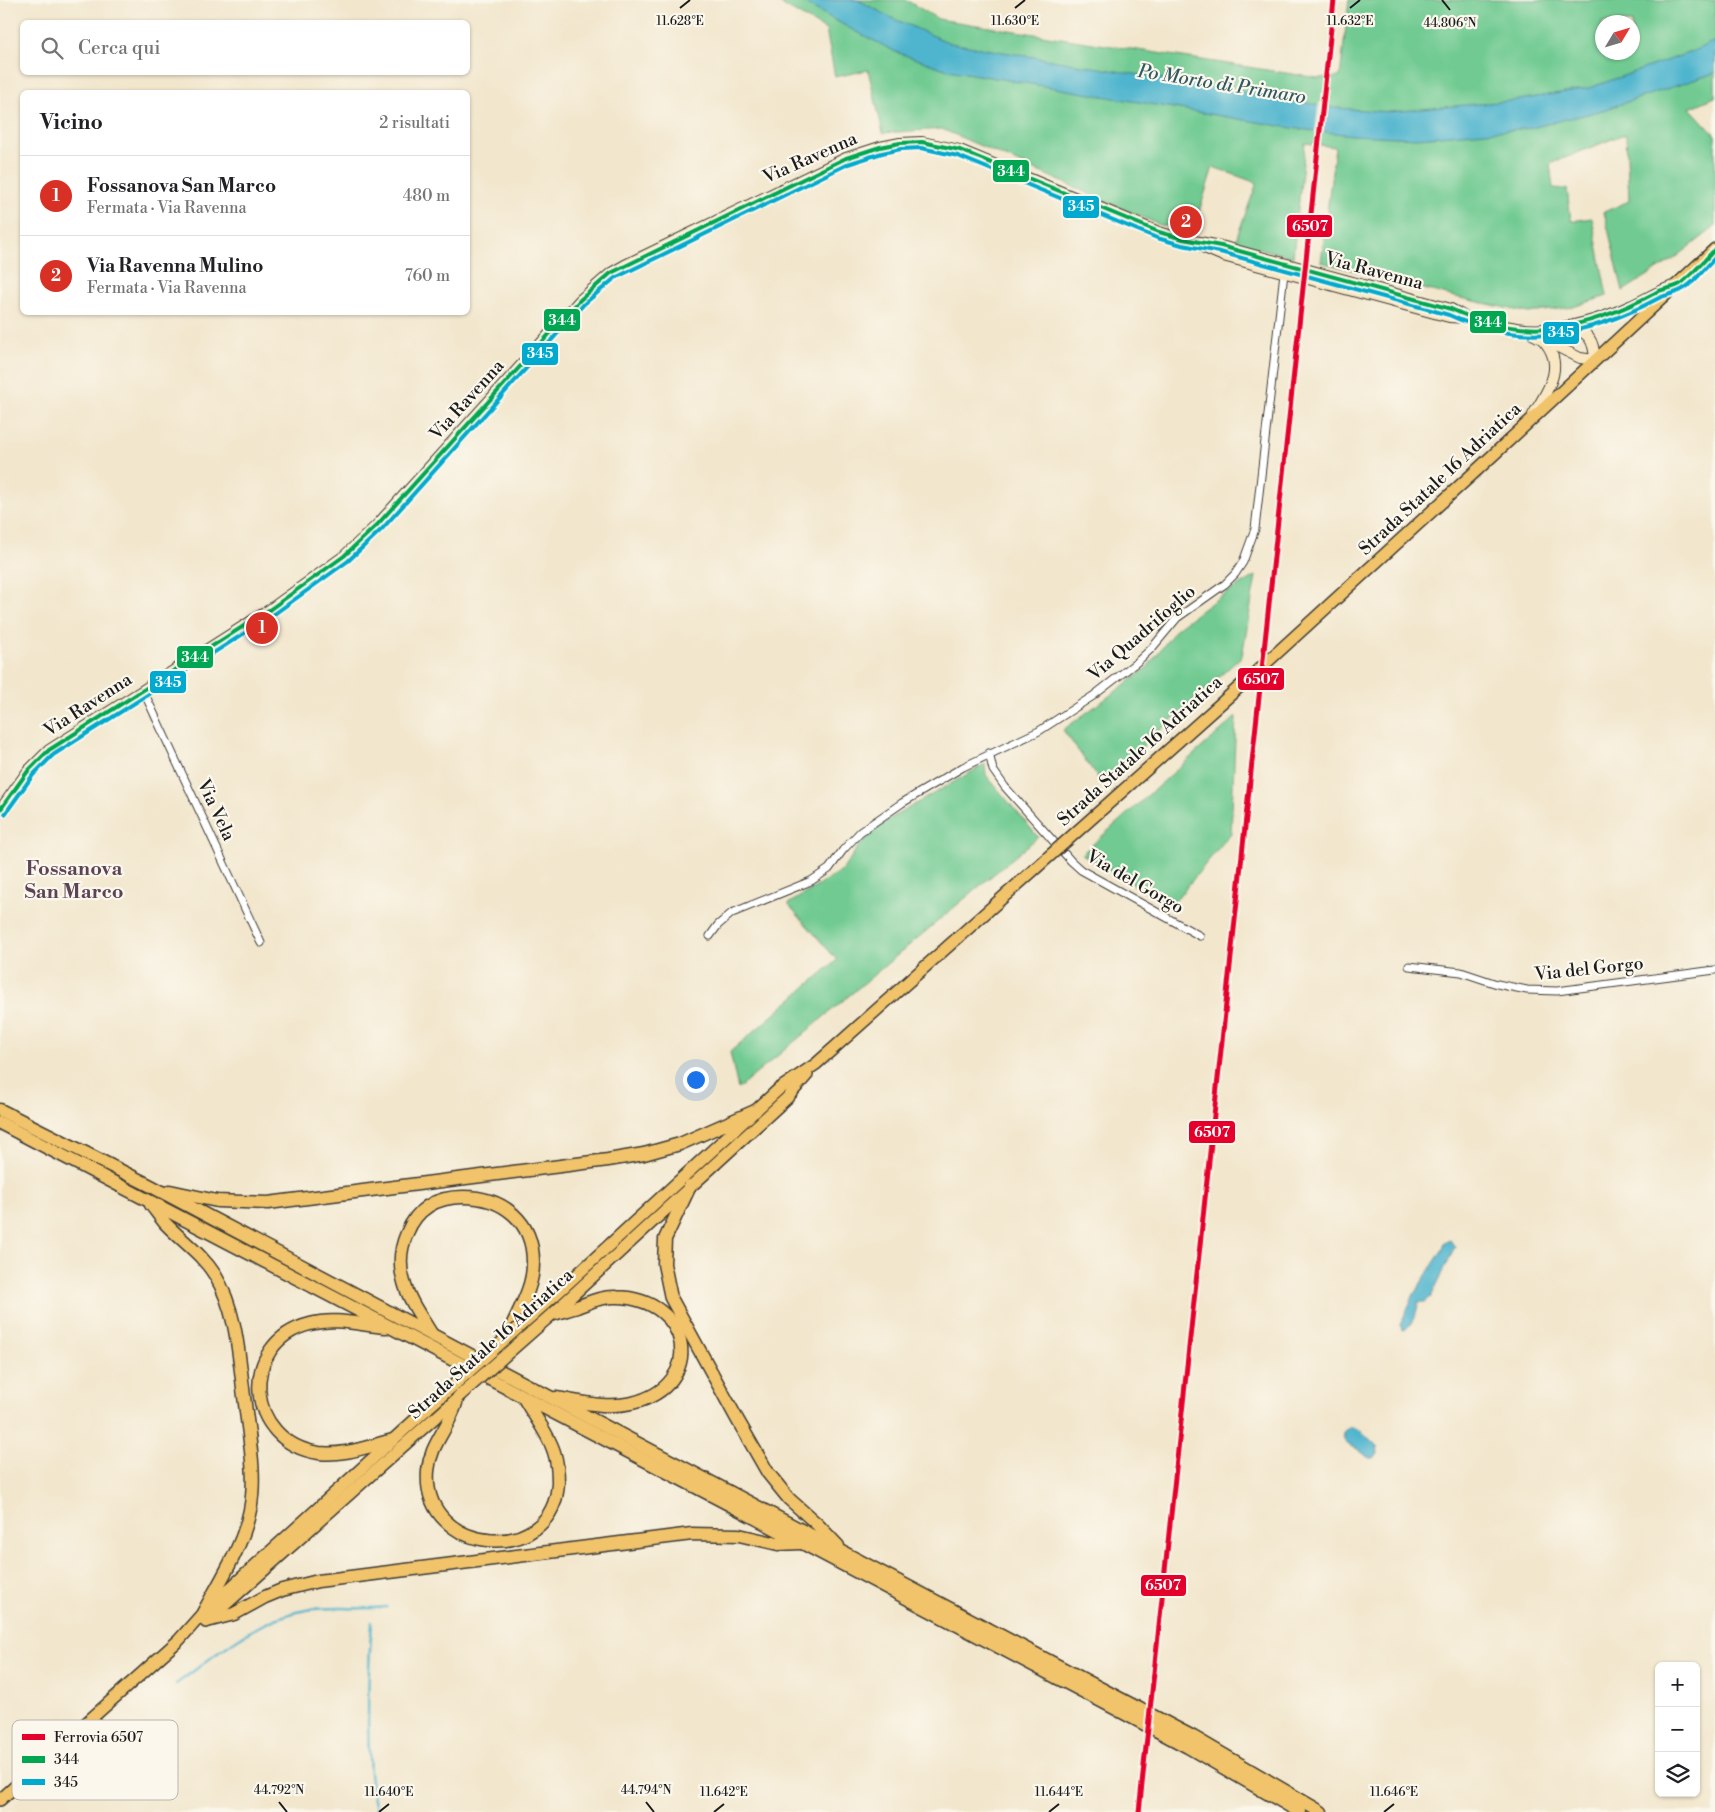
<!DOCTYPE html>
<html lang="it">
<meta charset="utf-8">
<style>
:root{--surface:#fff;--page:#f2f2f2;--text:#202124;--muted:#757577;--line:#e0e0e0;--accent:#d93025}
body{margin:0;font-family:"Libre Bodoni",serif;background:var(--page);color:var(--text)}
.controls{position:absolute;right:15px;bottom:15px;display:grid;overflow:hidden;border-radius:8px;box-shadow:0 1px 4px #0004}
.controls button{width:45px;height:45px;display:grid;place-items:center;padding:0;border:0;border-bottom:1px solid var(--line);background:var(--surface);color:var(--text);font:25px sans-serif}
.compass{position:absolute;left:1595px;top:15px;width:45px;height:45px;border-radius:50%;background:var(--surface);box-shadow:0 1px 4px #0004;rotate:52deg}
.you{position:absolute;left:695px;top:1079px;width:18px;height:18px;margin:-12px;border:4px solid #fff;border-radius:50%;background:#1a73e8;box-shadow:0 0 0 8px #1a73e833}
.badge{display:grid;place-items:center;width:32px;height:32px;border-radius:50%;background:var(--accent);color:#fff;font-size:16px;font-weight:700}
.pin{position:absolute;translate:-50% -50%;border:2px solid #fff;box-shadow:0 1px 5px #0006}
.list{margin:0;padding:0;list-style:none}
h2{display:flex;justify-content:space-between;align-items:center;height:65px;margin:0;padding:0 20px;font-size:21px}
h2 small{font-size:16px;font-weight:400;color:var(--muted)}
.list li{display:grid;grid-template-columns:32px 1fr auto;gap:15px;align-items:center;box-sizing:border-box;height:80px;padding:0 20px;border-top:1px solid var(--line)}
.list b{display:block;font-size:19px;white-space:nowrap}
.list p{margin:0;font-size:16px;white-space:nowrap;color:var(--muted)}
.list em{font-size:16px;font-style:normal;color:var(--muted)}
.icon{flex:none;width:28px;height:28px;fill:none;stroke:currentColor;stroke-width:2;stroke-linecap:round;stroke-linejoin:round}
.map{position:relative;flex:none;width:1715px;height:1812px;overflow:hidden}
.search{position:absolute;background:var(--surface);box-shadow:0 1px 4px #0004;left:20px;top:20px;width:450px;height:55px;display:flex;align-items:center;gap:12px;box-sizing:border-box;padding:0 18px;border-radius:8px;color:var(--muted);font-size:19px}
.panel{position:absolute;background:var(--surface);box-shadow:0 1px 4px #0004;left:20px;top:90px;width:450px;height:225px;border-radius:8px}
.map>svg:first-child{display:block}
.green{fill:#70ca91;stroke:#467356;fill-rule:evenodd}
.water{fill:#4fb5ce;stroke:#366875}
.pier{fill:#f2e6cc}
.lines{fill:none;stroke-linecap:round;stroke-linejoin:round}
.stream{stroke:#4fb5ce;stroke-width:2.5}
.street-casing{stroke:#3c3a36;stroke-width:9}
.secondary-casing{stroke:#3c3a36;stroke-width:12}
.primary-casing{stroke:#3c3a36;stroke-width:14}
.highway-casing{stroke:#3c3a36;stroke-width:15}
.street{stroke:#fff;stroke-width:7}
.secondary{stroke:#f9e7c3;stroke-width:10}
.primary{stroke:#f1c36a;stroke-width:11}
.highway{stroke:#f1c36a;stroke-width:12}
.primary-bridge-casing{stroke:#3c3a36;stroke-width:14;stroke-linecap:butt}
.primary-bridge{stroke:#f1c36a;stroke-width:11}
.bus-1-casing{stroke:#fbf7ec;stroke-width:8}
.bus-2-casing{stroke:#fbf7ec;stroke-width:8}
.bus-1{stroke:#00a651;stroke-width:4}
.bus-2{stroke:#00a9ce;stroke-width:4}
.rail-1-casing{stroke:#fbf7ec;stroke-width:9}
.rail-1{stroke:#e4002b;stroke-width:5}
.ticks{fill:none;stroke:#1c1c1c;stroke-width:2}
.labels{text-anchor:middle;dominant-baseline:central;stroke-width:4.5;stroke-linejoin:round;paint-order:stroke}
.street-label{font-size:18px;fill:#1c1c1c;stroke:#fbf7ec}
.water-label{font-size:19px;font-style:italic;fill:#305963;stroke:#fbf7ec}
.quarter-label{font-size:20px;font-weight:bold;fill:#5c4456;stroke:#fbf7ec}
.key{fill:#fbf7ec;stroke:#b8b5ae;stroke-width:1}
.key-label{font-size:14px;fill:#1c1c1c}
.ticks-label{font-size:12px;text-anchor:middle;fill:#1c1c1c;stroke:#fbf7ec;stroke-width:4.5;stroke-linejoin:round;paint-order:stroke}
.line-badge{stroke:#fbf7ec;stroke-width:2}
.badge-label{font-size:14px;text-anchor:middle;font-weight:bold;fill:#fff}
</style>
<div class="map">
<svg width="1715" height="1812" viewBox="0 0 1715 1812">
<rect width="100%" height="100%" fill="#fbf7ec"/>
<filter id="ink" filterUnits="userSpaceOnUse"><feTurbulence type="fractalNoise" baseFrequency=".02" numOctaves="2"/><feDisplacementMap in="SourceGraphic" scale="10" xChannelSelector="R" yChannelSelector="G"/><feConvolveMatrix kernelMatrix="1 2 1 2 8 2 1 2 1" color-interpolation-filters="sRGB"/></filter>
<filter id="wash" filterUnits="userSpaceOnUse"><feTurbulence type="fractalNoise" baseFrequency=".0096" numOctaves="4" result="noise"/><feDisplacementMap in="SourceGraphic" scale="20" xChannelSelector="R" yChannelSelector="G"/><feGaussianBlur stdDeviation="1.12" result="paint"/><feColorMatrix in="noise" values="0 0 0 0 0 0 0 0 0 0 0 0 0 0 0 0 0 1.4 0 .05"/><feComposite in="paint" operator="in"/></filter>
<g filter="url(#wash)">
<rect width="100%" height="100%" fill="#f2e6cc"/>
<!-- green -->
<g class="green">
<path d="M774,0H906L938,19L1318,78L1340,77L1349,0H1715V97L1690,108L1715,135V227L1674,259L1623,291L1604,212L1629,201L1626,135H1622L1550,164L1553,188L1567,189L1571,221L1592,218L1607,296L1573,307L1529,313L1451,296L1321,262L1335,147L1305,143L1293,257L1235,242L1257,183L1213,167L1193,231L1160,225L942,129L883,133L868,70L835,77L826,30ZM1602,22H1632V52H1602Z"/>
<polygon points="1256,576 1242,656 1102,783 1063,730 1146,669 1177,628 1218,598"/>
<polygon points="1236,717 1231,833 1172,905 1124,880 1082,854"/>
<polygon points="985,764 986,775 1038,837 738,1089 730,1052 837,960 788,904 842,871 858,847 886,821"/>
</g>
<!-- water -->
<g class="water">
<polygon points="799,0 858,0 894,19 950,43 1337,108 1390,112 1519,100 1589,88 1691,52 1715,41 1715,73 1603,110 1531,128 1418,138 1352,135 1298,129 948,70 896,52 851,29"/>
<path d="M1450,1240L1455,1247L1431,1297L1425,1302H1418C1418,1311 1413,1323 1405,1330L1402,1329L1400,1325L1414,1294L1443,1249L1445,1243Z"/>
<path d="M1352,1427L1360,1430L1377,1446L1378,1453L1374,1458C1367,1459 1365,1454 1360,1451C1357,1448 1352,1447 1349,1445C1340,1439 1343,1429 1352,1427Z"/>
</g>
<!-- pier -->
<polygon class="pier" points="1319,103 1326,104 1323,134 1315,133"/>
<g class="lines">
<!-- stream -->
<g class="stream">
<path d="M372,1622C369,1655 368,1687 368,1720C369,1751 368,1781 377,1812"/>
<path d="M176,1684C216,1655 255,1619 306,1610C332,1606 360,1610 387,1607"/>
</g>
</g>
</g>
<g filter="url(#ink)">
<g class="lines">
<defs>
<g id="street">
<polyline points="143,690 261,943"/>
<polyline points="989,753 993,770 1005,787 1071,861 1081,870 1200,936"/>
<polyline points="710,936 718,925 732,913 811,881 829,869 843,850 860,832 902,803 963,767 1039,731 1093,696 1137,662 1152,648 1177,618 1225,584 1235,574 1243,562 1255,529 1284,273"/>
<polyline points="1409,966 1461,972 1497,984 1527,990 1557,991 1715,970"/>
</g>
<g id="secondary">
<path d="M1202,247L1223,256L1449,317C1482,318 1512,332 1545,329C1574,327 1604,318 1630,306C1646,299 1659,290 1676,285"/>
<path d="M1526,331L1580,358L1595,360C1594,341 1589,331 1569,328"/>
<path d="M1533,415C1547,391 1567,366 1543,340"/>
<polyline points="0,810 28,771 49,750 269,610 344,556 377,525 580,300 611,273 625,265 846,158 880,147 900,143 922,142 960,150 1159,232 1183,239 1221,246 1451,309 1467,318"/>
</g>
<g id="primary">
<polyline points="1477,470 1715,249"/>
<polyline points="555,1295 779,1089 816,1064 1036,868"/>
<polyline points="551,1315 787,1098 807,1075"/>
<polyline points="206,1622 458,1397"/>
<polyline points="0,1800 179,1640 203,1613 428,1408"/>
</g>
<g id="highway">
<polyline points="0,1110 149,1185 1111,1694 1193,1737 1321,1812"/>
<polyline points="0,1123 740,1510 1188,1747 1300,1812"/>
<polyline points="690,1186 665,1239 664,1264 671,1298 737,1419 768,1473 789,1499 817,1524 838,1546"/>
<polyline points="170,1191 217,1201 268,1203 608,1160 644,1154 680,1144 755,1111"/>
<path d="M151,1205C156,1211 160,1217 165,1223C182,1241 202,1254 215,1275C238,1313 239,1361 245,1404C249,1438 257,1475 250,1510C243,1546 220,1581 203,1613"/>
<path d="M551,1315C559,1312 568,1310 577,1307C590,1302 602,1296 617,1297C692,1299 707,1385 632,1403C606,1409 582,1402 556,1398"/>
<path d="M386,1327C360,1325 335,1317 310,1324C238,1342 244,1442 319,1453C344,1456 369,1446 393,1440"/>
<path d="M432,1335C422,1318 409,1301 404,1282C399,1266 400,1249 407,1233C417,1208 436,1197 463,1197C503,1197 534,1221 533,1264C533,1291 516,1313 507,1338"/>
<path d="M458,1397C456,1404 453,1412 450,1418C441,1437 430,1449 428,1471C421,1555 555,1568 558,1482C558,1472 557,1461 554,1452C548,1433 534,1416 524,1398"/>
<polyline points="207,1621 234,1614 265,1597 282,1590 318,1581 692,1534 739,1535 778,1544 801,1543"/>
</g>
</defs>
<!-- street casing -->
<use href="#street" class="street-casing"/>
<!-- secondary casing -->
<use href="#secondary" class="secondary-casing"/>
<!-- primary casing -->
<use href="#primary" class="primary-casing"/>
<!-- highway casing -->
<use href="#highway" class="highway-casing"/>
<!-- street -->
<use href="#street" class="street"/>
<!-- secondary -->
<use href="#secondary" class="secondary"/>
<!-- primary -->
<use href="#primary" class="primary"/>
<!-- highway -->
<use href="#highway" class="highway"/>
<defs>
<g id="primary-bridge">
<polyline points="1036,868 1255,673 1477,470"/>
<polyline points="458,1397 551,1315"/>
<polyline points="428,1408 555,1295"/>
</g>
</defs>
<!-- primary-bridge casing -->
<use href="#primary-bridge" class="primary-bridge-casing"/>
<!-- primary-bridge -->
<use href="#primary-bridge" class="primary-bridge"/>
<defs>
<path id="bus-1" d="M0,810L28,771L49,750L269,610L344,556L377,525L580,300L611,273L846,158L880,147L900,143L922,142L960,150L1159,232L1183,239L1221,246L1451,309C1524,343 1586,330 1655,293C1663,288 1672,289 1680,284C1693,274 1704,261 1715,249"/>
<path id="bus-2" d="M5,814L33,775L53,755L273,615L348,561L382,529L584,304L615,278L848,164L882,153L901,149L921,148L958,156L1157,238L1182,245L1220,252L1449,315C1522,349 1588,336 1657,299C1664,295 1671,295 1679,291C1693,285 1704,269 1715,258"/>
</defs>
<!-- bus-1 casing -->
<use href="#bus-1" class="bus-1-casing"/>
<!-- bus-2 casing -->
<use href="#bus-2" class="bus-2-casing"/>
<!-- bus-1 -->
<use href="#bus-1" class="bus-1"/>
<!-- bus-2 -->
<use href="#bus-2" class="bus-2"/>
<defs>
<polyline id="rail-1" points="1139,1812 1334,0"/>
</defs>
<!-- rail-1 casing -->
<use href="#rail-1" class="rail-1-casing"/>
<!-- rail-1 -->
<use href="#rail-1" class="rail-1"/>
</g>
</g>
<!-- ticks -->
<path class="ticks" d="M1442,0L1450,10M680,8L690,0M1015,8L1025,0M1350,8L1360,0M279,1802L287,1812M646,1802L654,1812M379,1812L389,1804M714,1812L724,1804M1049,1812L1059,1804M1384,1812L1394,1804"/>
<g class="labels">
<!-- street labels -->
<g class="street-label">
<text transform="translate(810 158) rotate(-24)">Via Ravenna</text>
<text transform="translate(1374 271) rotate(15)">Via Ravenna</text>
<text transform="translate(467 400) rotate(-48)">Via Ravenna</text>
<text transform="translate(1440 479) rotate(-43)">Strada Statale 16 Adriatica</text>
<text transform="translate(1142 633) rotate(-41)">Via Quadrifoglio</text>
<text transform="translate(88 705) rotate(-33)">Via Ravenna</text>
<text transform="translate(1140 751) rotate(-42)">Strada Statale 16 Adriatica</text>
<text transform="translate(216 810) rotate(65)">Via Vela</text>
<text transform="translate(1135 882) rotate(30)">Via del Gorgo</text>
<text transform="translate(1589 969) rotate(-6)">Via del Gorgo</text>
<text transform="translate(491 1344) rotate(-42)">Strada Statale 16 Adriatica</text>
</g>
<!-- water labels -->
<g class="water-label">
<text transform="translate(1222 84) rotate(9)">Po Morto di Primaro</text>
</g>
<!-- quarter labels -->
<g class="quarter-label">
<text x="74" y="869">Fossanova<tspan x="74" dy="23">San Marco</tspan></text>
</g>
</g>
<!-- legend -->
<rect x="12" y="1720" width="166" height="80" rx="8" class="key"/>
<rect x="22" y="1734" width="23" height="6" fill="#e4002b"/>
<rect x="22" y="1756" width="23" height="7" fill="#00a651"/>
<rect x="22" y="1779" width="23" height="6" fill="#00a9ce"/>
<g class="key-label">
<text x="54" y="1742">Ferrovia 6507</text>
<text x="54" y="1764">344</text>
<text x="54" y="1787">345</text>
</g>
<g class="ticks-label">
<text x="680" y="25">11.628°E</text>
<text x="1015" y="25">11.630°E</text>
<text x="1350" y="25">11.632°E</text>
<text x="1450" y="27">44.806°N</text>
<text x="279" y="1794">44.792°N</text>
<text x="646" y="1794">44.794°N</text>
<text x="389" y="1796">11.640°E</text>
<text x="724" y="1796">11.642°E</text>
<text x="1059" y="1796">11.644°E</text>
<text x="1394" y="1796">11.646°E</text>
</g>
<g class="line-badge">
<rect x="992" y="159" width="38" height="24" rx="5" fill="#00a651"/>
<rect x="1062" y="195" width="38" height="24" rx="5" fill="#00a9ce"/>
<rect x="1286" y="214" width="47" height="24" rx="5" fill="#e4002b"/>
<rect x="543" y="308" width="38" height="24" rx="5" fill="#00a651"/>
<rect x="1469" y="310" width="38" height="24" rx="5" fill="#00a651"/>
<rect x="1542" y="321" width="38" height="24" rx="5" fill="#00a9ce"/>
<rect x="521" y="342" width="38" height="24" rx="5" fill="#00a9ce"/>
<rect x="176" y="645" width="38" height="24" rx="5" fill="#00a651"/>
<rect x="1237" y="667" width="48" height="24" rx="5" fill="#e4002b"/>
<rect x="149" y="670" width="38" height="24" rx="5" fill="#00a9ce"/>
<rect x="1188" y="1120" width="48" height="24" rx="5" fill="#e4002b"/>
<rect x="1140" y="1574" width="47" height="23" rx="5" fill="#e4002b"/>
</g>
<g class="badge-label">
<text x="1011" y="176">344</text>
<text x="1081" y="211">345</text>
<text x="1310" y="231">6507</text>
<text x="562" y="325">344</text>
<text x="1488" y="327">344</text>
<text x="1561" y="337">345</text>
<text x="540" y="358">345</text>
<text x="195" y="662">344</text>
<text x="1261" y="684">6507</text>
<text x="168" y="687">345</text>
<text x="1212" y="1137">6507</text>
<text x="1163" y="1590">6507</text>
</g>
</svg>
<div class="controls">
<button>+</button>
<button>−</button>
<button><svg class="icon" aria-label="layers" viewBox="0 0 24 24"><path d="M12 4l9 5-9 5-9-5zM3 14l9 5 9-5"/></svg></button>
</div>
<svg class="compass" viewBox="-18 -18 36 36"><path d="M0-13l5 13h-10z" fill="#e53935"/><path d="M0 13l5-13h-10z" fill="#757577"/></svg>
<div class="you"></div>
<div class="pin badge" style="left:262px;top:628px">1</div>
<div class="pin badge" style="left:1186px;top:222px">2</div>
<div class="search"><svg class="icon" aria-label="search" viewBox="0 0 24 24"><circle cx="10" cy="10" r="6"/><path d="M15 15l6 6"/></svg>Cerca qui</div>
<section class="panel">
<h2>Vicino<small>2 risultati</small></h2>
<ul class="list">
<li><span class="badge">1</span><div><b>Fossanova San Marco</b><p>Fermata · Via Ravenna</p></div><em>480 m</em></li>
<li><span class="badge">2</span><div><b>Via Ravenna Mulino</b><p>Fermata · Via Ravenna</p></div><em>760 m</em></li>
</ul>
</section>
</div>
